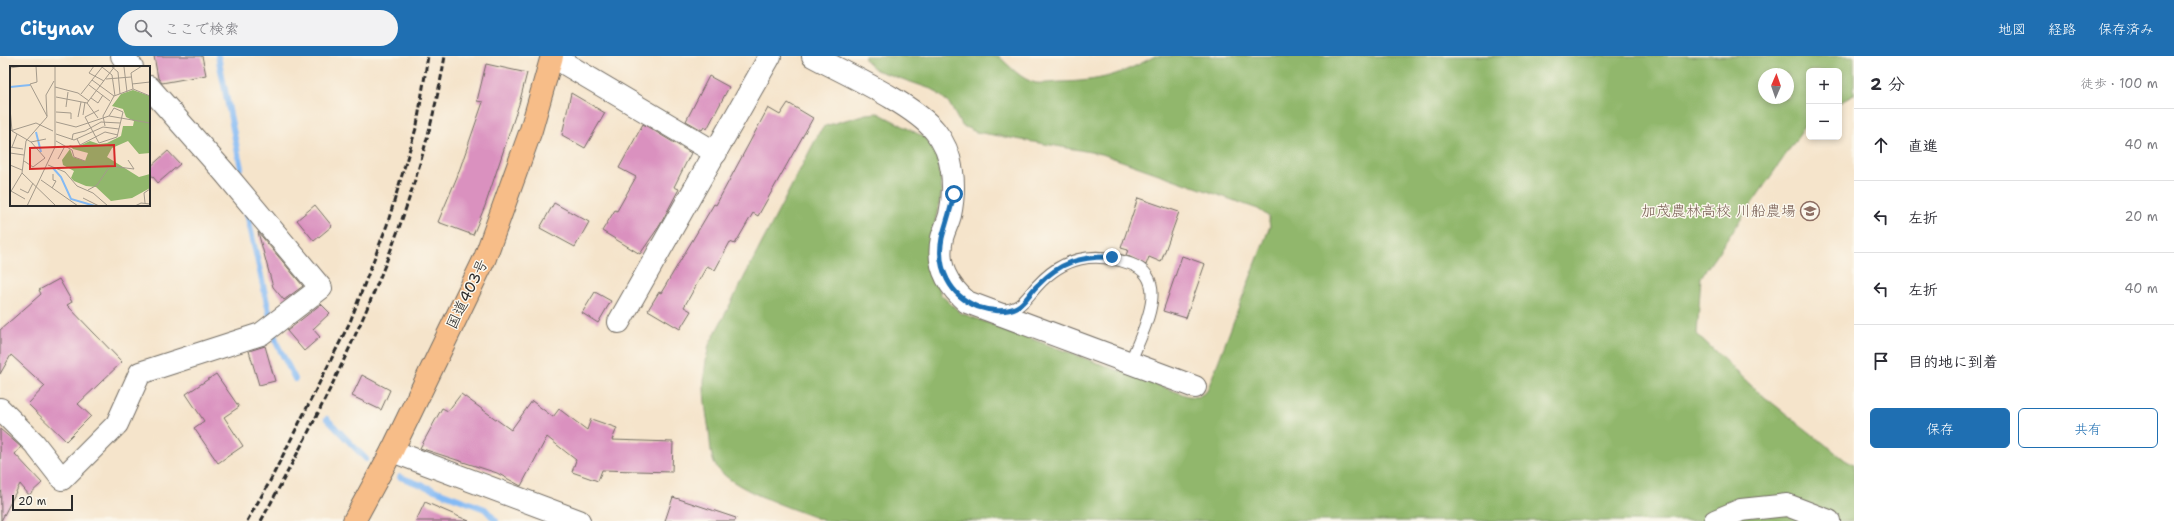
<!DOCTYPE html>
<html lang="ja">
<meta charset="utf-8">
<style>
:root{--surface:#fff;--page:#f2f2f3;--text:#2b2b33;--muted:#7c7c81;--line:#e1e1e2;--accent:#1f6fb2}
body{margin:0;font-family:"Shantell Sans","Klee One",sans-serif;background:var(--page);color:var(--text)}
.controls{position:absolute;right:12px;top:12px;display:grid;overflow:hidden;border-radius:6px;box-shadow:0 2px 6px #0003}
.controls button{width:36px;height:36px;display:grid;place-items:center;padding:0;border:0;border-bottom:1px solid var(--line);background:var(--surface);color:var(--text);font:20px sans-serif}
.compass{position:absolute;left:1758px;top:12px;width:36px;height:36px;border-radius:50%;background:var(--surface);box-shadow:0 2px 6px #0003;rotate:2deg}
.scale{position:absolute;left:12px;bottom:10px;width:61px;box-sizing:border-box;padding-left:4px;border:2px solid #2b2b2b;border-top:0;font-size:11px;line-height:14px;white-space:nowrap;color:#2b2b2b;-webkit-text-stroke:3px #fbf7ec;paint-order:stroke}
.stop{position:absolute;width:12px;height:12px;margin:-9px;border:3px solid #1f6fb2;border-radius:50%;background:#fff}
.stop.end{background:#1f6fb2;border-color:#fff;box-shadow:0 1px 4px #0008}
.list{margin:0;padding:0;list-style:none}
h2{display:flex;justify-content:space-between;align-items:center;height:52px;margin:0;padding:0 16px;font-size:17px}
h2 small{font-size:13px;font-weight:400;color:var(--muted)}
.list li{display:grid;grid-template-columns:26px 1fr auto;gap:12px;align-items:center;box-sizing:border-box;height:72px;padding:0 16px;border-top:1px solid var(--line)}
.list b{display:block;font-size:15px;white-space:nowrap}
.list em{font-size:13px;font-style:normal;color:var(--muted)}
.actions{display:flex;gap:8px;padding:12px 16px}
.actions a{flex:1;padding:9px 0;border:1px solid var(--accent);border-radius:6px;text-align:center;font-size:14px;color:var(--accent)}
.actions .main{background:var(--accent);color:#fff}
.icon{flex:none;width:22px;height:22px;fill:none;stroke:currentColor;stroke-width:2;stroke-linecap:round;stroke-linejoin:round}
.map{position:relative;flex:none;width:1854px;height:465px;overflow:hidden}
header{display:flex;align-items:center;gap:24px;box-sizing:border-box;height:56px;padding:0 20px;background:var(--accent);color:#fff}
header strong{font-size:19px}
nav{display:flex;gap:22px;margin-inline-start:auto;font-size:14px}
.search{width:280px;height:36px;background:var(--page);display:flex;align-items:center;gap:10px;box-sizing:border-box;padding:0 14px;border-radius:22px;color:var(--muted);font-size:15px}
main{display:flex}
aside{flex:1;background:var(--surface)}
.map>svg:first-child{display:block}
.forest{fill:#91b76c;stroke:#5e714c;fill-rule:evenodd}
.lines{fill:none;stroke-linecap:round;stroke-linejoin:round}
.stream{stroke:#84baf4;stroke-width:6}
.building{fill:#da91bf}
.service-casing{stroke:#726c63;stroke-width:13}
.minor-casing{stroke:#726c63;stroke-width:24}
.trunk-casing{stroke:#726c63;stroke-width:24}
.service{stroke:#fff;stroke-width:11}
.minor{stroke:#fff;stroke-width:22}
.trunk{stroke:#f7bd88;stroke-width:22}
.rail{stroke:#2b2b2b;stroke-width:3;stroke-dasharray:6 3;stroke-linecap:butt}
.route{stroke:#1f6fb2;stroke-width:5}
.labels{text-anchor:middle;dominant-baseline:central;stroke-width:3;stroke-linejoin:round;paint-order:stroke}
.education-label{font-size:15px;fill:#785e54;stroke:#fbf7ec;text-anchor:end}
.street-label{font-size:15px;fill:#2b2b2b;stroke:#fbf7ec}
.inset-river{fill:none;stroke:#84baf4;stroke-width:2}
.inset-road{fill:none;stroke:#a49a8b;stroke-width:1}
.view{fill:#d62828;fill-opacity:0.15;stroke:#d62828;stroke-width:2}
.inset-edge{fill:none;stroke:#2b2b2b;stroke-width:2}
</style>
<header>
<strong>Citynav</strong>
<div class="search"><svg class="icon" aria-label="search" viewBox="0 0 24 24"><circle cx="10" cy="10" r="6"/><path d="M15 15l6 6"/></svg>ここで検索</div>
<nav><a>地図</a><a>経路</a><a>保存済み</a></nav>
</header>
<main>
<div class="map">
<svg width="1854" height="465" viewBox="0 0 1854 465">
<rect width="100%" height="100%" fill="#fbf7ec"/>
<filter id="ink" filterUnits="userSpaceOnUse"><feTurbulence type="fractalNoise" baseFrequency=".025" numOctaves="2"/><feDisplacementMap in="SourceGraphic" scale="8" xChannelSelector="R" yChannelSelector="G"/><feConvolveMatrix kernelMatrix="1 2 1 2 8 2 1 2 1" color-interpolation-filters="sRGB"/></filter>
<filter id="wash" filterUnits="userSpaceOnUse"><feTurbulence type="fractalNoise" baseFrequency=".012" numOctaves="4" result="noise"/><feDisplacementMap in="SourceGraphic" scale="16" xChannelSelector="R" yChannelSelector="G"/><feGaussianBlur stdDeviation="0.9" result="paint"/><feColorMatrix in="noise" values="0 0 0 0 0 0 0 0 0 0 0 0 0 0 0 0 0 1.4 0 .05"/><feComposite in="paint" operator="in"/></filter>
<g filter="url(#wash)">
<rect width="100%" height="100%" fill="#f5e4cb"/>
<!-- forest -->
<path class="forest" d="M865,0H999C1009,10 1022,24 1036,27C1044,28 1053,26 1061,26C1101,25 1120,19 1155,0H1854V39L1839,47V15H1809V65L1701,221L1697,278L1757,335L1845,404L1854,409V465H824C798,454 727,433 714,407C710,398 710,378 708,368C703,336 702,322 709,289L820,75L825,70L866,58L878,57L926,82L938,101L942,135L928,197L941,239L961,257L1188,340L1198,341L1207,335L1270,170L1268,160L1258,153L1102,98L976,76L961,69L949,47L934,34L876,14L865,4ZM1764,18H1788V42H1764Z"/>
<g class="lines">
<!-- stream -->
<g class="stream">
<polyline points="218,0 241,112"/>
<polyline points="247,157 271,265"/>
<polyline points="273,274 277,288 295,323"/>
<polyline points="327,363 366,403"/>
<polyline points="400,421 485,453 496,465"/>
</g>
</g>
<g id="blocks">
<!-- building -->
<g class="building">
<polygon points="154,0 202,0 206,19 162,27 158,22"/>
<polygon points="486,8 527,17 519,48 485,150 473,179 438,166 457,121 483,46 477,45"/>
<polygon points="709,20 729,31 707,73 704,71 702,74 686,65"/>
<polygon points="571,37 605,57 585,92 562,79"/>
<polygon points="788,47 813,62 758,160 753,157 735,188 730,186 715,214 707,210 684,251 691,255 680,273 648,254 659,236 661,237 714,148 716,149 768,52 780,59"/>
<polygon points="643,68 691,97 674,131 679,133 660,169 640,198 602,175 615,154 617,155 636,121 619,112"/>
<polygon points="168,95 180,108 158,127 149,116 149,112"/>
<polygon points="1138,142 1179,156 1161,206 1149,201 1146,209 1126,199 1128,194 1121,192"/>
<polygon points="554,147 589,166 575,191 540,172"/>
<polygon points="315,149 332,170 314,185 297,164"/>
<polygon points="258,176 303,230 284,244 273,231"/>
<polygon points="1182,200 1205,208 1186,262 1163,255"/>
<polygon points="59,223 72,246 67,249 122,306 78,348 91,360 66,385 28,348 45,330 11,299 0,318 0,274 41,238 39,234"/>
<polygon points="595,236 611,245 598,267 582,257"/>
<polygon points="321,248 330,257 313,273 320,281 304,295 287,275"/>
<polygon points="265,290 275,325 259,329 249,295"/>
<polygon points="216,318 239,351 224,361 243,390 218,407 194,372 204,365 186,338"/>
<polygon points="362,319 390,334 381,354 352,340"/>
<polygon points="461,338 511,374 532,345 553,361 559,353 587,374 591,363 617,372 612,384 673,386 672,416 602,414 598,425 572,416 576,404 547,381 521,430 497,417 420,392 442,352 448,355"/>
<polygon points="0,373 21,391 15,398 42,427 29,439 20,428 1,465"/>
<polygon points="673,441 736,462 735,465 665,465"/>
<polygon points="425,446 469,465 416,465"/>
</g>
</g>
</g>
<g filter="url(#ink)">
<use href="#blocks" fill-opacity="0" stroke="#726c63" stroke-width="1"/>
<g class="lines">
<defs>
<path id="service" d="M1001,254C1020,255 1026,242 1037,230C1064,200 1095,195 1131,208C1173,223 1141,278 1130,307"/>
<g id="minor">
<polyline points="122,0 132,11"/>
<polyline points="552,0 716,97"/>
<path d="M813,0C846,18 912,47 935,75C954,98 956,130 950,159C948,167 944,174 942,182C936,209 947,229 967,246L1195,331"/>
<polyline points="619,266 770,0"/>
<polyline points="0,353 34,387 62,423 117,368 140,317 261,278 321,232 224,116 149,31"/>
<polyline points="392,395 579,465"/>
<polyline points="1715,465 1741,454 1787,449 1829,465"/>
</g>
<polyline id="trunk" points="354,465 392,395 485,202 531,74 552,0"/>
</defs>
<!-- service casing -->
<use href="#service" class="service-casing"/>
<!-- minor casing -->
<use href="#minor" class="minor-casing"/>
<!-- trunk casing -->
<use href="#trunk" class="trunk-casing"/>
<!-- service -->
<use href="#service" class="service"/>
<!-- minor -->
<use href="#minor" class="minor"/>
<!-- trunk -->
<use href="#trunk" class="trunk"/>
<!-- rail -->
<g class="rail">
<polyline points="247,465 269,427 350,266 387,169 417,69 428,0"/>
<path d="M261,465C341,319 417,165 445,0"/>
</g>
</g>
</g>
<g class="lines" filter="url(#ink)">
<!-- route -->
<path class="route" d="M954,138C951,153 946,167 942,182C936,212 950,240 978,251C990,255 1006,257 1017,251C1026,246 1030,236 1038,229C1060,206 1081,200 1112,201"/>
</g>
<!-- icons -->
<defs>
<symbol id="school-ring" viewBox="-11 -11 22 22"><circle r="9.5" fill="#fbf7ec" stroke="#8d6e63" stroke-width="1.5"/><path d="M0-5L7-2L0 1L-7-2ZM-4 1L0 2.5L4 1V4Q0 6-4 4Z" fill="#8d6e63"/></symbol>
</defs>
<g fill-rule="evenodd">
<use href="#school-ring" x="1799" y="144" width="22" height="22"/>
</g>
<g class="labels">
<!-- education labels -->
<g class="education-label">
<text x="1796" y="155">加茂農林高校 川船農場</text>
</g>
<!-- street labels -->
<g class="street-label">
<text transform="translate(467 238) rotate(-64)">国道403号</text>
</g>
</g>
<!-- overview -->
<g transform="translate(10 10)">
<rect width="140" height="140" fill="#f5e4cb"/>
<path d="M123,24L140,30V87L129,88L118,75L102,82L97,91L129,111L140,108V122L122,132L101,135L86,121L76,120L64,115L61,112L64,105L53,99L52,94L60,83L63,91L75,95L78,87L63,83L59,79L67,81L80,75L89,78L97,77L111,70L113,60H123L124,55L116,51L113,43L102,40L111,28Z" fill="#91b76c"/>
<path class="inset-river" d="M0,21L20,19M26,66L31,86M43,102L51,111L61,133L85,140"/>
<path class="inset-road" d="M26,0L27,16L20,18L37,50M84,0L79,7L94,15M101,0L108,6L110,28M92,1L102,9L105,30M114,1L117,26M0,2L13,0M121,7L123,23M121,7L132,0M96,13L121,11M82,14L104,30M122,18L140,16M79,19L100,35M45,21L68,27L79,35M71,28L93,0M46,31L77,37L105,0M81,32L88,37L93,29M77,37L88,52M56,41L58,26M0,42L2,65L21,76L35,92L23,101L14,95M89,44L75,51L89,77L107,71L113,46L104,42L99,50M46,46L61,47V53M73,49L75,36M68,51L71,36M46,56L66,61L99,50L140,57M95,60L93,50L104,30L123,23L140,30M0,65L26,57L43,65M46,68L64,74L93,61L109,63M67,73L70,79L95,66L108,69M62,74L63,68L75,65L91,56L110,57M46,75L62,84L64,91L75,95M21,76L36,73M0,81L13,83M2,81L7,68M0,87L14,89M48,93L55,80M0,99L12,104M38,99L55,106L67,120L83,127L98,140M12,107L46,140M31,114L68,140M42,122L46,115L43,114V108M10,123L18,127L23,117M78,124L87,119L100,100L124,103L118,94M1,125L15,133M0,127L12,107L16,75L37,51L36,29L44,15M73,132L89,140M135,137L134,127L140,123M17,140L45,81V0M125,140L131,137L140,138"/>
<path class="view" d="M104,79L105,100L20,103V82Z"/>
<rect width="140" height="140" class="inset-edge"/>
</g>
</svg>
<div class="controls">
<button>+</button>
<button>−</button>
</div>
<svg class="compass" viewBox="-18 -18 36 36"><path d="M0-13l5 13h-10z" fill="#e53935"/><path d="M0 13l5-13h-10z" fill="#7c7c81"/></svg>
<div class="scale">20 m</div>
<div class="stop" style="left:954px;top:138px"></div>
<div class="stop end" style="left:1112px;top:201px"></div>
</div>
<aside>
<h2>2 分<small>徒歩 · 100 m</small></h2>
<ul class="list">
<li><svg class="icon" aria-label="ahead" viewBox="0 0 24 24"><path d="M12 20V5M6 11l6-6 6 6"/></svg><div><b>直進</b></div><em>40 m</em></li>
<li><svg class="icon" aria-label="left" viewBox="0 0 24 24"><path d="M17 20v-9H6M10 6l-5 5 5 5"/></svg><div><b>左折</b></div><em>20 m</em></li>
<li><svg class="icon" aria-label="left" viewBox="0 0 24 24"><path d="M17 20v-9H6M10 6l-5 5 5 5"/></svg><div><b>左折</b></div><em>40 m</em></li>
<li><svg class="icon" aria-label="arrive" viewBox="0 0 24 24"><path d="M6 21V4h12l-3 4 3 4H6"/></svg><div><b>目的地に到着</b></div></li>
</ul>
<div class="actions"><a class="main">保存</a><a>共有</a></div>
</aside>
</main>
